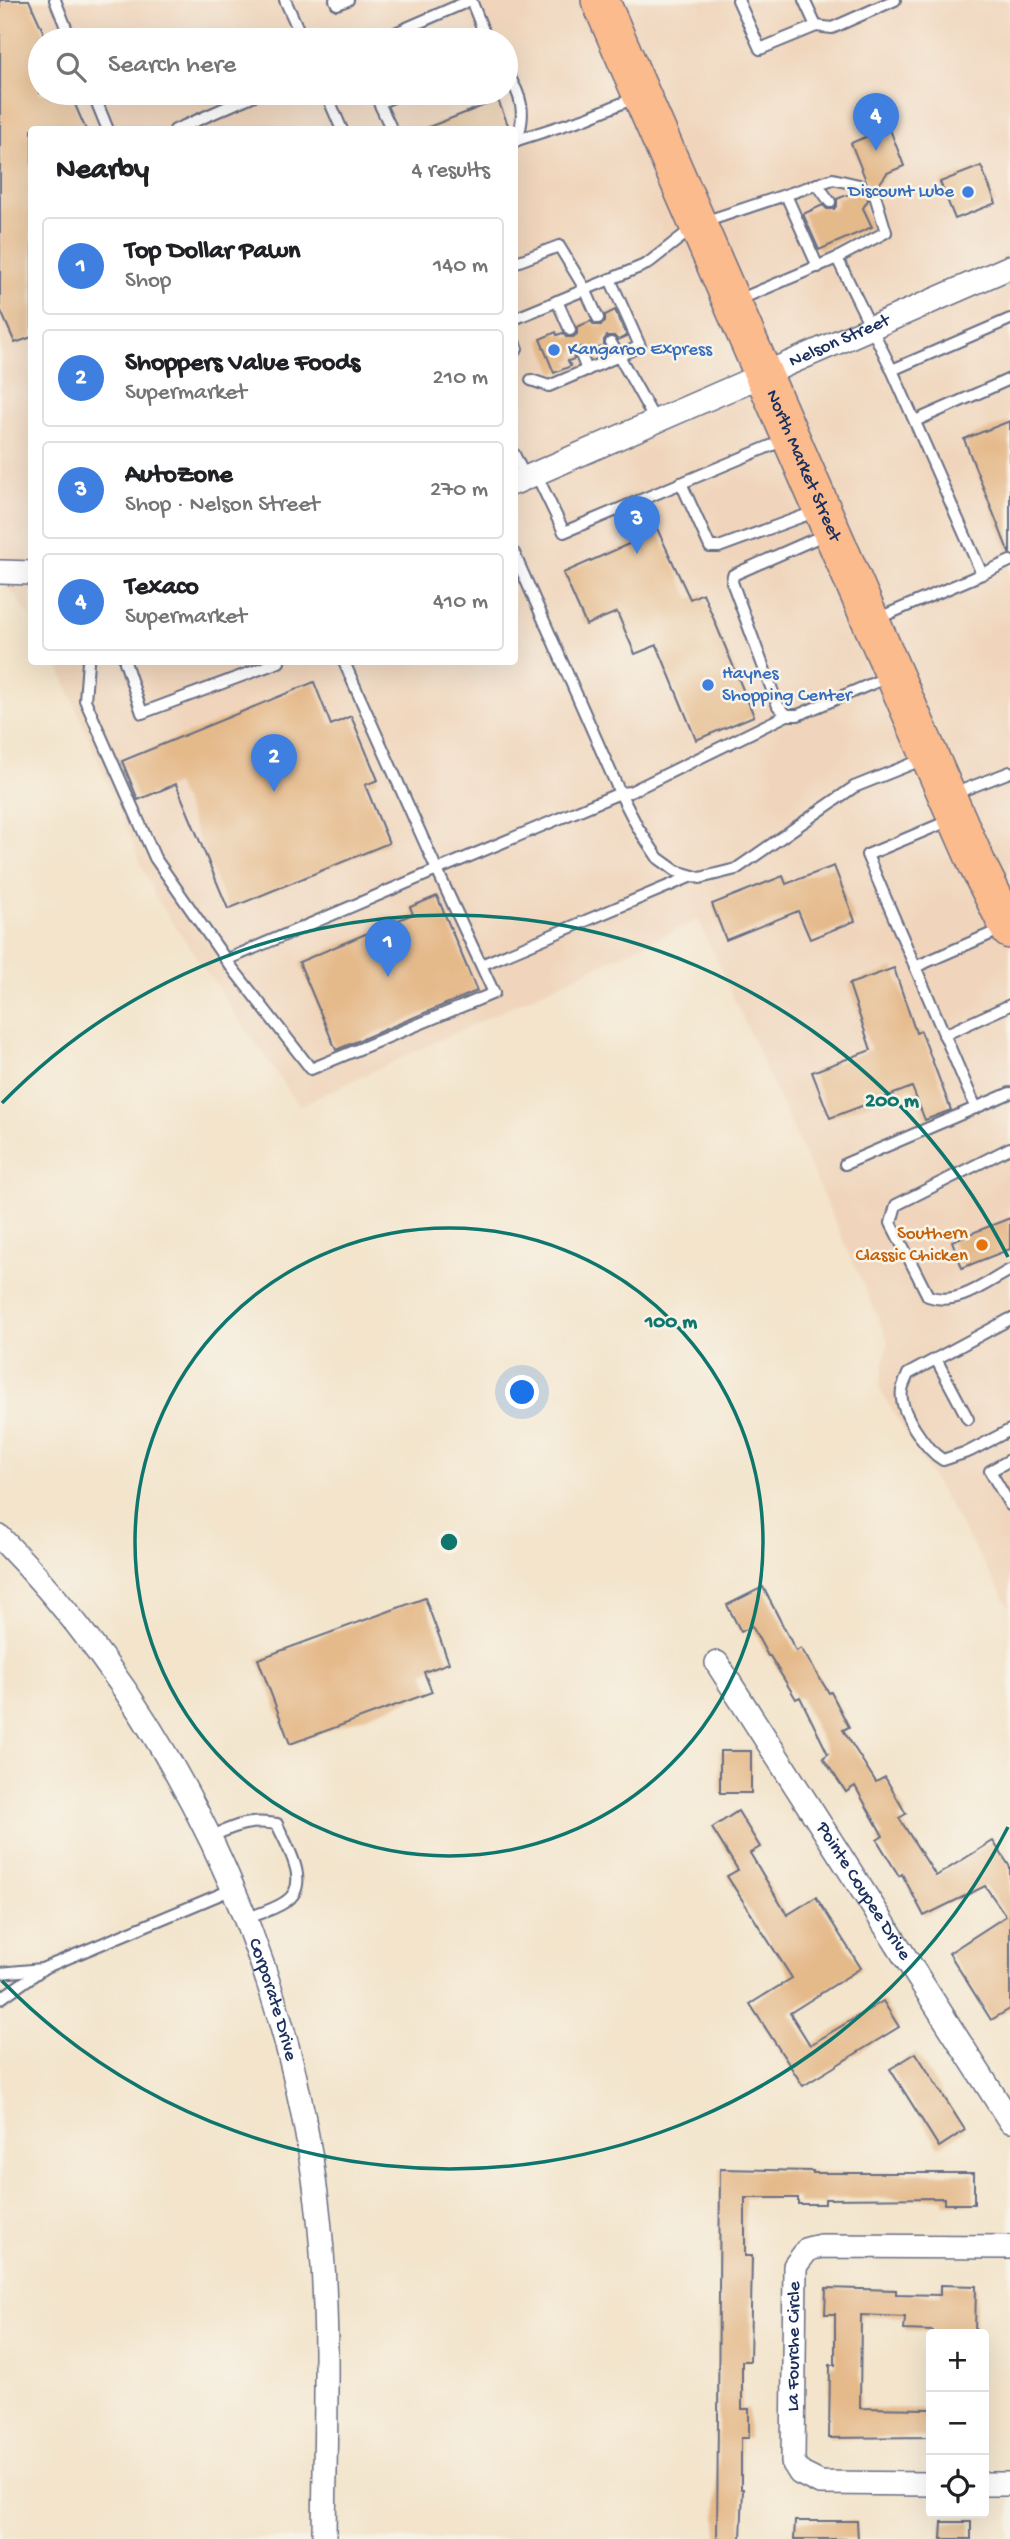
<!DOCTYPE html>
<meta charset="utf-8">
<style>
:root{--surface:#fff;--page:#f2f2f2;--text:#202124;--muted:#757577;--line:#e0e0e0;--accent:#b5179e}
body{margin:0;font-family:"Gochi Hand",sans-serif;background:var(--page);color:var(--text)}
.controls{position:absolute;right:21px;bottom:21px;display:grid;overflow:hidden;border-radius:7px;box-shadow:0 7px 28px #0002}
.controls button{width:63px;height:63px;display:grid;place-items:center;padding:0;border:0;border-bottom:2px solid var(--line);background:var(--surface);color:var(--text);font:35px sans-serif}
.you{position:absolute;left:523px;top:1393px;width:24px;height:24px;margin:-18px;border:5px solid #fff;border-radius:50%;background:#1a73e8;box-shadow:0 0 0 10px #1a73e833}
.badge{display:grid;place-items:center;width:46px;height:46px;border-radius:50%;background:var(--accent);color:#fff;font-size:23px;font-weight:700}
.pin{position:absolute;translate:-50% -58px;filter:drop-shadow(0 2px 4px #0008)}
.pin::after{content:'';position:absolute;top:37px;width:24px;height:21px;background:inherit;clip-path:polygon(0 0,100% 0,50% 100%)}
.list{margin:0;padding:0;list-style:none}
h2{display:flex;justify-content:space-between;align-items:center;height:91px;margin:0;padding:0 28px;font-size:30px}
h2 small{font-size:23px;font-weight:400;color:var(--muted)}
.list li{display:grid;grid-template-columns:46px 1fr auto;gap:21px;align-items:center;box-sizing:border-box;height:98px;margin:0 14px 14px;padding:0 14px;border:2px solid var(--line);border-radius:7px}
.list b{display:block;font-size:26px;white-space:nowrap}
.list p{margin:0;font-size:23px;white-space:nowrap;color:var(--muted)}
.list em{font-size:23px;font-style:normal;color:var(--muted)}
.icon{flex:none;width:38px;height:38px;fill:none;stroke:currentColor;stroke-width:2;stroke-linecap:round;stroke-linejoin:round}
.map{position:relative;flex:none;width:1010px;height:2539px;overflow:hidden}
.search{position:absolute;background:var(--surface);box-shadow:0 7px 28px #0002;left:28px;top:28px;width:490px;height:77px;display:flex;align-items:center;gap:18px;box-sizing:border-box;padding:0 24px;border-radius:38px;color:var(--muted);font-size:26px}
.panel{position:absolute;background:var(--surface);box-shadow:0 7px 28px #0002;left:28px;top:126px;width:490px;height:539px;border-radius:7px}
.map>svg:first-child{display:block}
.built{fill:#f0d5bc;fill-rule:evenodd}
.building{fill:#e5ba8b}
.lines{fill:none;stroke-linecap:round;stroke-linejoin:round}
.lane-casing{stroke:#676e84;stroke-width:14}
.street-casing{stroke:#676e84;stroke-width:26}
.primary-casing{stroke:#676e84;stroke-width:40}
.lane{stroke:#fff;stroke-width:10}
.street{stroke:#fff;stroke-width:23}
.primary{stroke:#fbbb8d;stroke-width:37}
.ring{fill:none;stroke:#0f766e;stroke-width:3.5}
.shop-dot{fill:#3f7fe0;stroke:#f7f3e8;stroke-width:2.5}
.food-dot{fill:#e8710a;stroke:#f7f3e8;stroke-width:2.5}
.labels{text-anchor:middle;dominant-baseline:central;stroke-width:5;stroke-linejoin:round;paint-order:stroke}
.shop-label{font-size:19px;fill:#366cbe;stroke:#f7f3e8;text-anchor:start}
.street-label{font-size:19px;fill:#1b2f5e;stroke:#f7f3e8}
.food-label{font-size:19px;fill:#c56008;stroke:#f7f3e8;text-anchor:end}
.centre{fill:#0f766e;stroke:#f7f3e8;stroke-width:3.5}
.ring-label{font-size:21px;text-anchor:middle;font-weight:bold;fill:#0f766e;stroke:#f7f3e8;stroke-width:5;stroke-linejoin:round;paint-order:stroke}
</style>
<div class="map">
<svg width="1010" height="2539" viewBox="0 0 1010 2539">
<rect width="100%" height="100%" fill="#f7f3e8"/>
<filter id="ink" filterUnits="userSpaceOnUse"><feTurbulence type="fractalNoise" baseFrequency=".0143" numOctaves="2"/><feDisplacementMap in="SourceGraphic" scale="14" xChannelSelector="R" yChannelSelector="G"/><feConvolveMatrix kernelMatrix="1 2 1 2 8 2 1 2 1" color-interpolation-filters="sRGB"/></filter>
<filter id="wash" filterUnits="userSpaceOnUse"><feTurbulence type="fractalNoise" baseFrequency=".00686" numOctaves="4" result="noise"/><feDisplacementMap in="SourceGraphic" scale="28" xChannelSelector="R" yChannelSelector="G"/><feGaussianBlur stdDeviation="1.57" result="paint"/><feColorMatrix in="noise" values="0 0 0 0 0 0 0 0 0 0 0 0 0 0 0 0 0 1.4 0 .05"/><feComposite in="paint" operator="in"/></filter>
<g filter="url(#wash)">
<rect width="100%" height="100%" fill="#f3e4cb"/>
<!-- built -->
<path class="built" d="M0,0H1010V1608L879,1388L888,1340L698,919L299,1106L155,897L57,662H514V130H32L31,618L0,577ZM40,40H506V93H40Z"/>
<g id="blocks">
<!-- building -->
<g class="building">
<polygon points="0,0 29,0 47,40 40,40 40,93 70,93 86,130 32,130 32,337 15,343 0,309"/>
<polygon points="498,100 510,130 427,130 426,128"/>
<polygon points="889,127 904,166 887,173 878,186 871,185 867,190 868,200 863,208 872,227 819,250 803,214 823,205 827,209 834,209 837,205 837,199 854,192 864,191 867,183 851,143"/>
<polygon points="981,166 996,203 955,219 940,182"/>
<polygon points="615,310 627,336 618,340 614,336 607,336 604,340 604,346 588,352 583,347 577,348 573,353 574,359 568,361 571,366 554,373 540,339 556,332 557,335 563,333 566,337 573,337 577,334 577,327 591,321 594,325 601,325 605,322 605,315"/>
<polygon points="1010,421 1010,553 1009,553 964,439"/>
<polygon points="652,518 690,599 703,593 754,716 696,740 657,645 635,654 617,612 586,625 563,573 647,536"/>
<polygon points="314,682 331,725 351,716 378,780 365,785 389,843 228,909 176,784 138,800 122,761"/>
<polygon points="834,866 855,921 810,939 798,911 726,940 712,904 783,876 786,884"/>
<polygon points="437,896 477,991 336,1050 299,962 413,914 410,907"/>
<polygon points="894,968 916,1033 921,1031 951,1110 925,1120 912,1087 830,1118 812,1072 871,1050 849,984"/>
<polygon points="1010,1218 1010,1249 962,1268 952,1241"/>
<polygon points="763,1587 796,1651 801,1648 829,1693 831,1692 849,1727 843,1730 876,1782 885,1777 906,1814 899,1818 936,1876 993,1841 1010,1867 1010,2009 991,2020 949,1953 1006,1916 985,1886 924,1916 902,1874 899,1876 877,1840 883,1836 855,1786 846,1792 823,1758 828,1754 800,1697 796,1699 770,1656 768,1656 752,1626 741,1632 727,1605"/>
<polygon points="425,1598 449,1663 424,1672 432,1692 290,1744 258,1659"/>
<rect x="720" y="1751" width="31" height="42"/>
<polygon points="738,1811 760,1847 750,1853 787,1915 816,1897 861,1968 790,2013 810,2045 883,2001 899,2027 803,2086 750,2004 792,1978 727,1876 738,1870 712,1828"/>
<polygon points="916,2053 965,2130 939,2147 890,2069"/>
<polygon points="720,2169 813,2171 813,2173 974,2173 974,2204 944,2204 944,2198 825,2199 825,2204 798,2204 798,2198 745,2198 745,2256 752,2256 750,2361 742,2361 742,2409 749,2409 749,2438 741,2438 741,2489 743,2489 741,2539 717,2539"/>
<polygon points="940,2285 976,2286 975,2332 969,2331 969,2334 933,2334 933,2331 904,2330 905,2317 861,2315 860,2408 931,2409 931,2437 829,2438 830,2365 835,2365 835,2314 825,2314 826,2288 896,2290 896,2294 940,2295"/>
<polygon points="795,2521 857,2521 858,2539 794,2539"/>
<polygon points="942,2522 971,2522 971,2539 941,2539"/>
</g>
</g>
</g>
<g filter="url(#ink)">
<use href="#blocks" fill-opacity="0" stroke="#676e84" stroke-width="2"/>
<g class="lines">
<defs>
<g id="lane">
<polyline points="55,0 71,40"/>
<polyline points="285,0 303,40"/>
<polyline points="335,0 337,4 348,0"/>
<polyline points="471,0 487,40"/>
<polyline points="738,0 760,49 816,26 804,0"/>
<polyline points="816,26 832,28 895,0"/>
<polyline points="379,40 471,0"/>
<path d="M506,72C522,95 527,115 516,141"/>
<polyline points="93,93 108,130"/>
<polyline points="326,93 342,130"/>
<polyline points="175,130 259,93"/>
<polyline points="392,130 379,103 402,93"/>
<polyline points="514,141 586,118 637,97"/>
<polyline points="817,184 830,202"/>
<polyline points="874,192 886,232 837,258 892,370 1010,319"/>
<polyline points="786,195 818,267"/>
<polyline points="514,263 559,246 585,289 598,318"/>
<polyline points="610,279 640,346 619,356 656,422"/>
<polyline points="557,301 570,330"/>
<polyline points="736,301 837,258"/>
<polyline points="514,319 647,264 698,224 833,179 859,185"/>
<polyline points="514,342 517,349"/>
<polyline points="581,355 587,370"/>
<polyline points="531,380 549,386 619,356 611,343"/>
<polyline points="915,421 1010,379"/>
<polyline points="514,454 526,479"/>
<polyline points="536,474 564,532 787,439"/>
<polyline points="681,483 710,547 719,547 817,511"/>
<polyline points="826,534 733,575 732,582 778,706 787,715 798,715 890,676"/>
<polyline points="514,553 620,793 630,792 787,715"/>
<polyline points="982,574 1010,561"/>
<polyline points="874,620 982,574 892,370"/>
<polyline points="88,662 85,700 155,858 226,960"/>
<polyline points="125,662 142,713 279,662"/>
<polyline points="344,662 437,870 620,793 638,828 658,858 676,871 700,878 736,869 854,787 924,759"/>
<polyline points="953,794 1010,772"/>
<polyline points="953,819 867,855 976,1108"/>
<polyline points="481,965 494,993 311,1069 226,960 437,870 481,965 692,876"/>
<polyline points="915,967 1002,929"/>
<polyline points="944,1035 1010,1005"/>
<path d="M1010,1148L896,1205L891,1223L928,1296C957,1307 986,1283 1010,1270"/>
<polyline points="845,1164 1010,1093"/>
<path d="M1010,1319L908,1374C906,1379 903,1385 902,1390C898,1410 926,1450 943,1460L970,1451L1010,1430"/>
<polyline points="936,1359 968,1419"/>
<polyline points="1010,1460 990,1471 1010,1505"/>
<path d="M210,1837C235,1826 249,1819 277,1824C286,1845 313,1885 285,1902C273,1910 258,1914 245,1919"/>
<polyline points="0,1973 42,1969"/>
<polyline points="0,1999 44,1968 233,1889"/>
</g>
<g id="street">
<path id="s1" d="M514,483L1010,267"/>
<polyline points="0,572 32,573"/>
<path id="s2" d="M0,1537C174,1715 287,1954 317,2201C331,2313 325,2426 324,2539"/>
<path id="s3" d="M717,1663L1010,2121"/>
<path id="s4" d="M931,2484L820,2483L800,2473L793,2462L795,2266L808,2249L821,2246L1010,2247"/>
<polyline points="984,2484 1010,2484"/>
</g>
<g id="primary">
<path id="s5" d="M600,0L930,757L978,866L1010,930"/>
</g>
</defs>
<!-- lane casing -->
<use href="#lane" class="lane-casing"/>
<!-- street casing -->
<use href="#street" class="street-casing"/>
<!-- primary casing -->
<use href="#primary" class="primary-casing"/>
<!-- lane -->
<use href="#lane" class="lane"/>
<!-- street -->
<use href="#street" class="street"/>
<!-- primary -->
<use href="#primary" class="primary"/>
</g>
</g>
<!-- distance rings -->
<g class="ring">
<circle cx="449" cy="1542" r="314"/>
<path d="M1008 1827A627 627 0 0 1 2 1981M2 1103A627 627 0 0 1 1008 1257"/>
</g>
<!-- markers -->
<g class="shop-dot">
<circle cx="968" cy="192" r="7"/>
<circle cx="554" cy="350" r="7"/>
<circle cx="708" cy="685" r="7"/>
</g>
<circle class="food-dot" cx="982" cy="1245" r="7"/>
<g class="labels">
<!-- shop labels -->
<g class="shop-label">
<text x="954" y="192" text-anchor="end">Discount Lube</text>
<text x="568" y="350">Kangaroo Express</text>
<text x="722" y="674">Haynes<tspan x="722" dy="22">Shopping Center</tspan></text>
</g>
<!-- street labels -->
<g class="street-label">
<text stroke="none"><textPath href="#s1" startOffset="355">Nelson Street</textPath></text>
<text stroke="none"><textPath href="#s5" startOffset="508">North Market Street</textPath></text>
<text stroke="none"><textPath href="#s3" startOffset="271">Pointe Coupee Drive</textPath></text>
<text stroke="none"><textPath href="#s2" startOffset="542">Corporate Drive</textPath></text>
<text stroke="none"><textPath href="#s4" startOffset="262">La Fourche Circle</textPath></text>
</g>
<!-- food labels -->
<g class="food-label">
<text x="968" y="1234">Southern<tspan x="968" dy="22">Classic Chicken</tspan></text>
</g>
</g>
<circle cx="449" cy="1542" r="10" class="centre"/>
<g class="ring-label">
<text x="892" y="1106">200 m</text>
<text x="671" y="1327">100 m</text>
</g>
</svg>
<div class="controls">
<button>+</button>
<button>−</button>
<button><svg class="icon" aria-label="locate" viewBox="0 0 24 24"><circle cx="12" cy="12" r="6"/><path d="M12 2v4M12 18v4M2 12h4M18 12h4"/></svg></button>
</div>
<div class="you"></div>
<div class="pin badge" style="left:388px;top:977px;background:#3f7fe0">1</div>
<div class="pin badge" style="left:274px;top:792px;background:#3f7fe0">2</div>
<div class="pin badge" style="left:637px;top:554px;background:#3f7fe0">3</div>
<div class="pin badge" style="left:876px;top:151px;background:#3f7fe0">4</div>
<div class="search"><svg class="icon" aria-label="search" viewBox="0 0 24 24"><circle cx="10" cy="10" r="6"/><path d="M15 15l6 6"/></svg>Search here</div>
<section class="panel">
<h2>Nearby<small>4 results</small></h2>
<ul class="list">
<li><span class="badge" style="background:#3f7fe0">1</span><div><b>Top Dollar Pawn</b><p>Shop</p></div><em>140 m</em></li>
<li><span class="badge" style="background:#3f7fe0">2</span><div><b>Shoppers Value Foods</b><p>Supermarket</p></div><em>210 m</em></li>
<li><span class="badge" style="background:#3f7fe0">3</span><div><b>AutoZone</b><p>Shop · Nelson Street</p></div><em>270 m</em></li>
<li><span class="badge" style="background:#3f7fe0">4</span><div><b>Texaco</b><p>Supermarket</p></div><em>410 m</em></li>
</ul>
</section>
</div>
